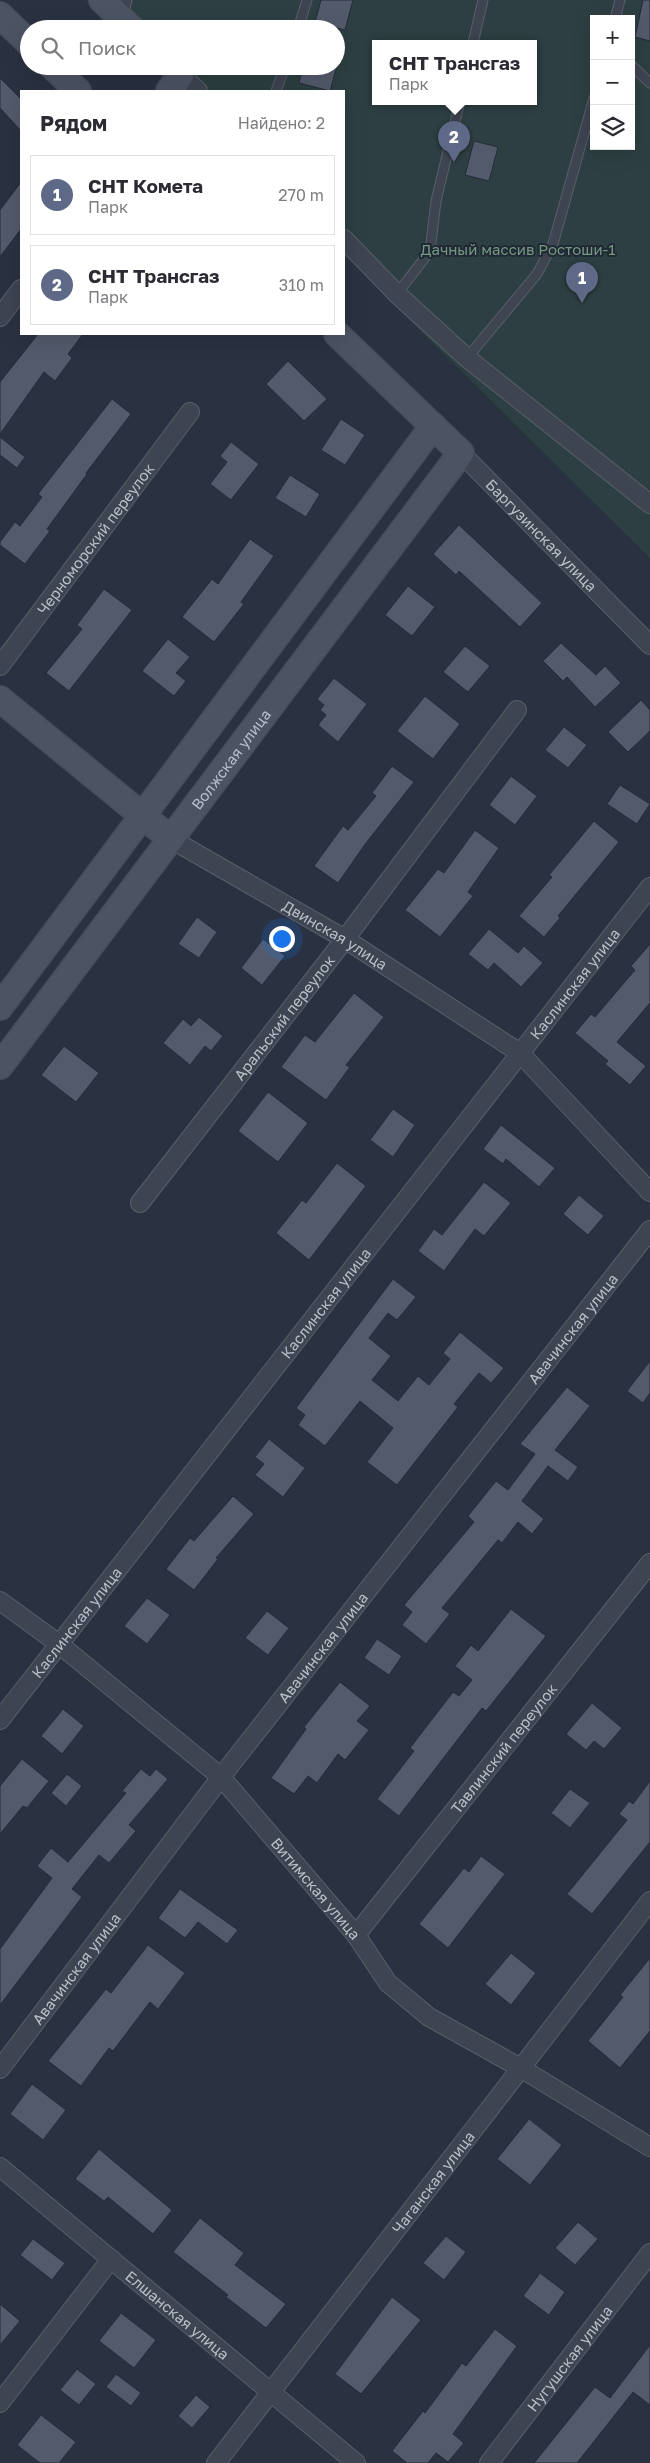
<!DOCTYPE html>
<html lang="ru">
<meta charset="utf-8">
<style>
:root{--surface:#fff;--page:#f7f7f7;--text:#2b2b33;--muted:#7c7c81;--line:#e1e1e2;--accent:#5e6987}
body{margin:0;font-family:"Golos Text",sans-serif;background:var(--page);color:var(--text)}
.controls{position:absolute;right:15px;top:15px;display:grid;overflow:hidden;border-radius:0px;box-shadow:0 5px 20px #0002}
.controls button{width:45px;height:45px;display:grid;place-items:center;padding:0;border:0;border-bottom:1px solid var(--line);background:var(--surface);color:var(--text);font:25px sans-serif}
.you{position:absolute;left:281px;top:938px;width:18px;height:18px;margin:-12px;border:4px solid #fff;border-radius:50%;background:#1a73e8;box-shadow:0 0 0 8px #1a73e833}
.badge{display:grid;place-items:center;width:32px;height:32px;border-radius:50%;background:var(--accent);color:#fff;font-size:16px;font-weight:700}
.pin{position:absolute;translate:-50% -41px;filter:drop-shadow(0 1px 2px #0008)}
.pin::after{content:'';position:absolute;top:26px;width:18px;height:15px;background:inherit;clip-path:polygon(0 0,100% 0,50% 100%)}
.popup{position:absolute;left:372px;top:40px;width:165px;height:65px;box-sizing:border-box;display:grid;place-content:center;border-radius:0px;background:var(--surface);filter:drop-shadow(0 1px 4px #0005);font-size:16px;white-space:nowrap;color:var(--muted)}
.popup b{font-size:19px;color:var(--text)}
.popup::after{content:'';position:absolute;left:50%;top:100%;margin-left:-10px;border:10px solid transparent;border-top-color:var(--surface)}
.list{margin:0;padding:0;list-style:none}
h2{display:flex;justify-content:space-between;align-items:center;height:65px;margin:0;padding:0 20px;font-size:21px}
h2 small{font-size:16px;font-weight:400;color:var(--muted)}
.list li{display:grid;grid-template-columns:32px 1fr auto;gap:15px;align-items:center;box-sizing:border-box;height:80px;margin:0 10px 10px;padding:0 10px;border:1px solid var(--line);border-radius:0px}
.list b{display:block;font-size:19px;white-space:nowrap}
.list p{margin:0;font-size:16px;white-space:nowrap;color:var(--muted)}
.list em{font-size:16px;font-style:normal;color:var(--muted)}
.icon{flex:none;width:28px;height:28px;fill:none;stroke:currentColor;stroke-width:2;stroke-linecap:round;stroke-linejoin:round}
.map{position:relative;flex:none;width:650px;height:2463px;overflow:hidden}
.search{position:absolute;background:var(--surface);box-shadow:0 5px 20px #0002;left:20px;top:20px;width:325px;height:55px;display:flex;align-items:center;gap:12px;box-sizing:border-box;padding:0 18px;border-radius:28px;color:var(--muted);font-size:19px}
.panel{position:absolute;background:var(--surface);box-shadow:0 5px 20px #0002;left:20px;top:90px;width:325px;height:245px;border-radius:0px}
.map>svg:first-child{display:block}
.green{fill:#2d3f42;fill-rule:evenodd}
.building{fill:#535a6b;stroke:#242b38}
.lines{fill:none;stroke-linecap:round;stroke-linejoin:round}
.lane-casing{stroke:#595f6b;stroke-width:11}
.street-casing{stroke:#595f6b;stroke-width:20}
.secondary-casing{stroke:#474d5a;stroke-width:28}
.lane{stroke:#3e4450;stroke-width:9}
.street{stroke:#3e4450;stroke-width:18}
.secondary{stroke:#4c5363;stroke-width:25}
.labels{text-anchor:middle;dominant-baseline:central;stroke-width:4;stroke-linejoin:round;paint-order:stroke}
.park-label{font-size:15px;fill:#749980;stroke:#222936}
.street-label{font-size:15px;fill:#bbbfca;stroke:#222936}
</style>
<div class="map">
<svg width="650" height="2463" viewBox="0 0 650 2463">
<rect width="100%" height="100%" fill="#2a3140"/>
<!-- green -->
<path class="green" d="M86,0H650V558L344,255V91H178L153,66H336V29H115ZM594,19H631V146H594ZM375,43H533V101H375Z"/>
<!-- building -->
<g class="building">
<polygon points="321,0 353,0 345,30 315,22"/>
<polygon points="643,0 650,0 650,41 635,37"/>
<polygon points="303,66 337,66 330,91 299,83"/>
<polygon points="0,78 21,99 21,131 0,108"/>
<polygon points="474,141 498,147 489,181 465,175"/>
<polygon points="21,182 21,229 0,257 0,210"/>
<polygon points="38,334 83,334 68,354 72,358 55,381 44,372 0,434 0,382"/>
<polygon points="288,361 327,399 304,421 266,384"/>
<polygon points="112,399 131,414 86,473 87,474 47,529 50,531 25,564 0,545 0,542 15,522 20,526 42,497 38,494"/>
<polygon points="341,419 365,435 345,465 321,450"/>
<polygon points="0,437 25,457 17,468 0,455"/>
<polygon points="231,442 259,464 231,500 210,484 227,462 220,456"/>
<polygon points="290,475 320,494 306,517 275,498"/>
<polygon points="459,525 542,603 520,627 459,571 456,575 433,554"/>
<polygon points="250,539 274,556 241,602 244,604 214,642 182,617 212,579 218,584"/>
<polygon points="408,586 435,607 412,636 385,615"/>
<polygon points="104,589 132,610 69,691 46,673 82,629 77,625"/>
<polygon points="168,639 190,657 176,673 186,681 174,696 142,671"/>
<polygon points="561,643 596,675 605,666 621,683 595,707 567,677 563,681 543,661"/>
<polygon points="465,646 490,666 468,692 443,672"/>
<polygon points="334,678 367,704 338,742 318,725 326,715 320,710 324,705 317,699"/>
<polygon points="425,696 460,724 433,759 397,731"/>
<polygon points="641,700 650,710 650,731 628,752 608,732"/>
<polygon points="564,727 587,745 568,768 545,750"/>
<polygon points="392,766 414,782 366,843 338,883 314,866 343,826 348,830 376,796 372,793"/>
<polygon points="511,776 537,796 515,825 489,805"/>
<polygon points="620,785 650,804 637,824 607,804"/>
<polygon points="594,821 619,842 558,916 560,918 544,937 519,916 552,877 549,875"/>
<polygon points="475,830 499,848 468,892 473,896 440,937 405,910 438,869 444,873"/>
<polygon points="197,917 217,932 199,958 178,944"/>
<polygon points="489,929 518,953 524,946 543,963 521,987 494,963 488,970 468,954"/>
<polygon points="263,939 285,956 262,985 241,968"/>
<polygon points="650,944 650,1003 617,1042 646,1066 630,1085 605,1064 608,1061 575,1033 591,1014 595,1017 635,970 631,966"/>
<polygon points="354,993 384,1017 346,1065 350,1067 326,1100 281,1067 305,1035 315,1042"/>
<polygon points="199,1017 223,1036 211,1051 205,1046 190,1065 163,1043 183,1019 191,1026"/>
<polygon points="64,1046 99,1073 76,1102 41,1075"/>
<polygon points="268,1092 308,1123 278,1162 238,1131"/>
<polygon points="393,1109 415,1125 393,1157 370,1140"/>
<polygon points="501,1125 555,1168 539,1187 506,1159 503,1164 483,1149"/>
<polygon points="337,1163 366,1186 309,1260 276,1233 302,1200 306,1203"/>
<polygon points="484,1182 511,1203 484,1236 475,1229 444,1271 418,1251 434,1229 442,1235"/>
<polygon points="579,1195 604,1216 588,1235 563,1214"/>
<polygon points="393,1279 416,1297 397,1320 388,1313 369,1338 391,1356 372,1380 398,1401 418,1376 429,1385 450,1359 443,1353 460,1332 504,1368 491,1383 479,1373 454,1404 458,1407 397,1485 367,1462 393,1428 360,1401 325,1446 298,1425 305,1415 296,1408"/>
<polygon points="650,1361 650,1393 643,1403 627,1391"/>
<polygon points="567,1387 590,1406 555,1450 578,1467 568,1481 548,1466 522,1501 544,1519 532,1534 518,1522 502,1543 498,1540 442,1608 450,1614 426,1644 402,1625 412,1612 404,1605 474,1522 468,1516 496,1481 508,1490 535,1454 520,1444"/>
<polygon points="269,1439 305,1468 283,1497 255,1475 264,1464 255,1457"/>
<polygon points="233,1496 254,1514 216,1558 218,1559 194,1590 166,1569 190,1538 194,1541"/>
<polygon points="147,1598 170,1615 147,1644 124,1626"/>
<polygon points="511,1609 546,1636 486,1711 482,1708 399,1816 377,1799 414,1751 410,1748 453,1692 459,1696 472,1680 455,1666 471,1645 478,1651"/>
<polygon points="267,1611 289,1628 268,1655 245,1638"/>
<polygon points="377,1639 402,1656 389,1675 364,1658"/>
<polygon points="340,1682 370,1706 357,1721 369,1730 345,1760 338,1754 317,1783 308,1776 294,1794 271,1778 306,1729 304,1727"/>
<polygon points="592,1703 622,1728 604,1749 594,1741 586,1750 566,1734"/>
<polygon points="63,1709 84,1726 62,1754 41,1736"/>
<polygon points="22,1759 49,1781 27,1808 23,1806 0,1834 0,1786"/>
<polygon points="141,1769 150,1776 156,1769 168,1779 129,1825 136,1831 109,1863 99,1855 72,1889 82,1897 0,2005 0,1949 52,1878 37,1866 51,1848 68,1862 126,1793 122,1791"/>
<polygon points="67,1774 82,1786 66,1806 51,1793"/>
<polygon points="650,1781 650,1842 592,1914 567,1894 627,1820 619,1814 629,1801 633,1804"/>
<polygon points="570,1789 590,1803 570,1828 551,1813"/>
<polygon points="481,1856 505,1874 448,1948 419,1924 464,1868 469,1872"/>
<polygon points="180,1889 238,1930 227,1944 198,1922 185,1938 158,1918"/>
<polygon points="148,1945 185,1973 158,2009 150,2002 113,2051 109,2048 81,2086 48,2061 106,1989 111,1993"/>
<polygon points="511,1953 536,1973 511,2005 485,1984"/>
<polygon points="650,1958 650,2031 620,2068 588,2041 623,1997 620,1995"/>
<polygon points="32,2084 66,2110 43,2140 10,2114"/>
<polygon points="529,2119 562,2145 530,2185 497,2159"/>
<polygon points="99,2149 172,2210 153,2234 108,2197 104,2201 75,2179"/>
<polygon points="200,2218 244,2253 235,2265 286,2304 266,2328 226,2297 228,2295 173,2252"/>
<polygon points="578,2222 598,2239 575,2265 555,2248"/>
<polygon points="446,2236 466,2252 444,2280 423,2263"/>
<polygon points="33,2239 65,2263 52,2280 20,2255"/>
<polygon points="540,2273 565,2292 549,2315 523,2296"/>
<polygon points="392,2297 421,2320 361,2394 335,2374"/>
<polygon points="0,2304 20,2321 0,2345"/>
<polygon points="121,2313 156,2340 134,2368 99,2341"/>
<polygon points="495,2329 517,2346 453,2434 464,2443 448,2462 436,2453 428,2463 407,2463 392,2451 423,2411 425,2413 462,2363 466,2366"/>
<polygon points="650,2345 650,2405 633,2392 577,2463 534,2463 595,2387 610,2398"/>
<polygon points="77,2369 96,2384 79,2405 60,2390"/>
<polygon points="116,2374 141,2393 131,2406 106,2387"/>
<polygon points="196,2395 210,2407 192,2428 178,2416"/>
<polygon points="41,2415 76,2442 59,2463 40,2463 17,2445"/>
</g>
<g class="lines">
<defs>
<g id="lane">
<polyline points="123,17 127,0"/>
<polyline points="615,19 620,0"/>
<polyline points="298,29 307,0"/>
<polyline points="473,43 483,0"/>
<polyline points="631,65 650,83"/>
<polyline points="276,91 285,66"/>
<polyline points="397,294 430,251 436,201 460,101"/>
<polyline points="467,358 537,274 553,244 594,98"/>
</g>
<g id="street">
<polyline points="181,75 198,91"/>
<polyline points="344,239 397,294 467,358 650,504"/>
<polyline points="0,317 21,289"/>
<path id="s1" d="M461,453L650,645"/>
<path id="s2" d="M0,666L190,412"/>
<path id="s3" d="M171,839L345,939L520,1053L650,1192"/>
<path id="s4" d="M140,1203L345,939L517,710"/>
<path id="s5" d="M0,1601L59,1644L221,1777L356,1935L388,1983L429,2017L519,2067L650,2147"/>
<path id="s6" d="M0,1720L650,887"/>
<path id="s7" d="M356,1935L650,1563"/>
<path id="s8" d="M0,2069L221,1777L650,1230"/>
<path id="s9" d="M0,2167L356,2463"/>
<polyline points="0,2403 111,2259"/>
<path id="s10" d="M216,2463L650,1901"/>
<path id="s11" d="M489,2463L650,2253"/>
</g>
<g id="secondary">
<polyline points="102,0 132,29"/>
<polyline points="0,15 29,43"/>
<polyline points="52,66 78,91"/>
<polyline points="169,91 181,75 172,66"/>
<polyline points="0,699 171,839"/>
<polyline points="0,1007 433,426"/>
<path id="s12" d="M0,1066L461,453L337,334"/>
</g>
</defs>
<!-- lane casing -->
<use href="#lane" class="lane-casing"/>
<!-- street casing -->
<use href="#street" class="street-casing"/>
<!-- secondary casing -->
<use href="#secondary" class="secondary-casing"/>
<!-- lane -->
<use href="#lane" class="lane"/>
<!-- street -->
<use href="#street" class="street"/>
<!-- secondary -->
<use href="#secondary" class="secondary"/>
</g>
<g class="labels">
<!-- park labels -->
<g class="park-label">
<text x="518" y="249">Дачный массив Ростоши-1</text>
</g>
<!-- street labels -->
<g class="street-label">
<text stroke="none"><textPath href="#s1" startOffset="115">Баргузинская улица</textPath></text>
<text stroke="none"><textPath href="#s2" startOffset="159">Черноморский переулок</textPath></text>
<text stroke="none"><textPath href="#s12" startOffset="384">Волжская улица</textPath></text>
<text stroke="none"><textPath href="#s3" startOffset="190">Двинская улица</textPath></text>
<text stroke="none"><textPath href="#s6" startOffset="934">Каслинская улица</textPath></text>
<text stroke="none"><textPath href="#s4" startOffset="235">Аральский переулок</textPath></text>
<text stroke="none"><textPath href="#s6" startOffset="529">Каслинская улица</textPath></text>
<text stroke="none"><textPath href="#s8" startOffset="936">Авачинская улица</textPath></text>
<text stroke="none"><textPath href="#s6" startOffset="124">Каслинская улица</textPath></text>
<text stroke="none"><textPath href="#s8" startOffset="531">Авачинская улица</textPath></text>
<text stroke="none"><textPath href="#s7" startOffset="238">Тавлинский переулок</textPath></text>
<text stroke="none"><textPath href="#s5" startOffset="429">Витимская улица</textPath></text>
<text stroke="none"><textPath href="#s8" startOffset="126">Авачинская улица</textPath></text>
<text stroke="none"><textPath href="#s10" startOffset="355">Чаганская улица</textPath></text>
<text stroke="none"><textPath href="#s9" startOffset="231">Елшанская улица</textPath></text>
<text stroke="none"><textPath href="#s11" startOffset="132">Нугушская улица</textPath></text>
</g>
</g>
</svg>
<div class="controls">
<button>+</button>
<button>−</button>
<button><svg class="icon" aria-label="layers" viewBox="0 0 24 24"><path d="M12 4l9 5-9 5-9-5zM3 14l9 5 9-5"/></svg></button>
</div>
<div class="you"></div>
<div class="pin badge" style="left:582px;top:303px">1</div>
<div class="pin badge" style="left:454px;top:162px">2</div>
<div class="popup"><b>СНТ Трансгаз</b>Парк</div>
<div class="search"><svg class="icon" aria-label="search" viewBox="0 0 24 24"><circle cx="10" cy="10" r="6"/><path d="M15 15l6 6"/></svg>Поиск</div>
<section class="panel">
<h2>Рядом<small>Найдено: 2</small></h2>
<ul class="list">
<li><span class="badge">1</span><div><b>СНТ Комета</b><p>Парк</p></div><em>270 m</em></li>
<li><span class="badge">2</span><div><b>СНТ Трансгаз</b><p>Парк</p></div><em>310 m</em></li>
</ul>
</section>
</div>
